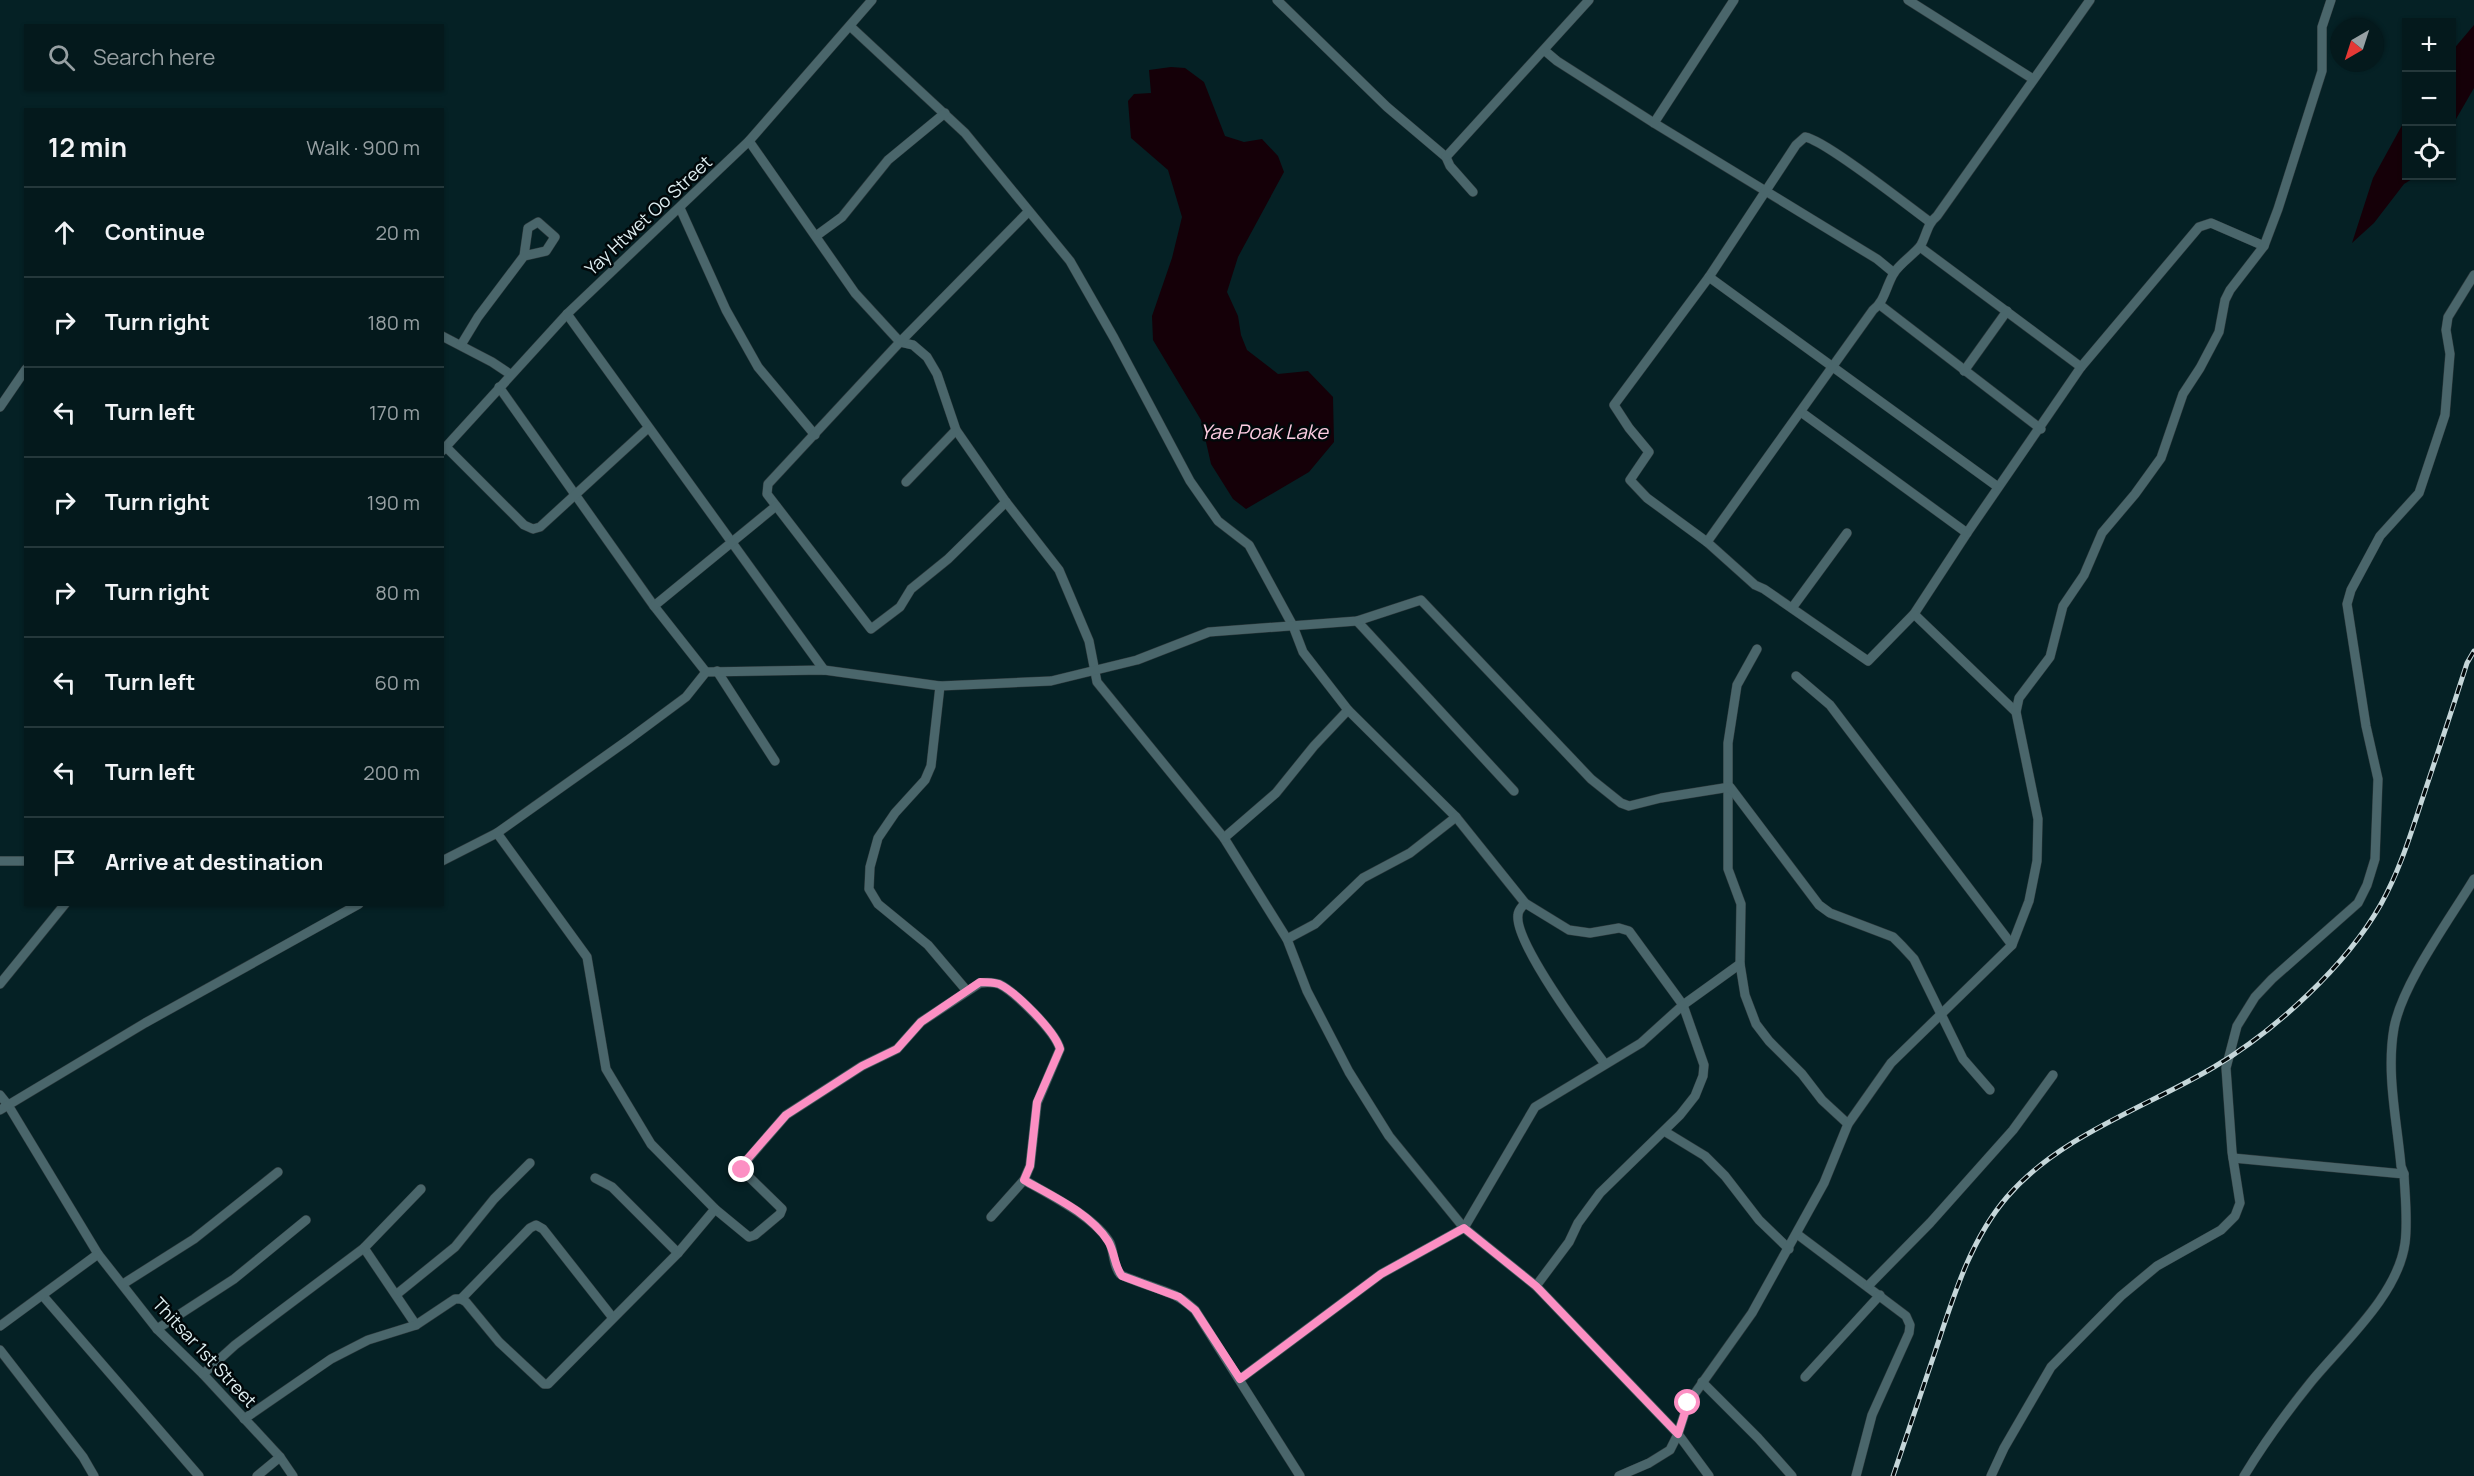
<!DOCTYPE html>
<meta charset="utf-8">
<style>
:root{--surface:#04191c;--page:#122629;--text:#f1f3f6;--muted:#97a0a3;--line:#25383b}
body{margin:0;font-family:Manrope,sans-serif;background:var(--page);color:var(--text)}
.controls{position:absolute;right:18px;top:18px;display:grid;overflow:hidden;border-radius:0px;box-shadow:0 2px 4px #0004}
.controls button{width:54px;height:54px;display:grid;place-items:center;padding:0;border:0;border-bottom:2px solid var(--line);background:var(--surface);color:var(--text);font:30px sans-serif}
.compass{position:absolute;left:2330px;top:18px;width:54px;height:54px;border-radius:50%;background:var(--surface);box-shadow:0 2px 4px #0004;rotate:219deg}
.stop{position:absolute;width:18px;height:18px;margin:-14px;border:4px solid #fc8fc3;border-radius:50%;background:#fff}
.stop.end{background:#fc8fc3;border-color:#fff;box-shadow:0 2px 6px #0008}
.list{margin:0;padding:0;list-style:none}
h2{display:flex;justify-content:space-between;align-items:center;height:78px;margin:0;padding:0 24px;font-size:26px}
h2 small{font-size:20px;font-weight:400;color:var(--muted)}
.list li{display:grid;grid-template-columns:39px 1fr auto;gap:18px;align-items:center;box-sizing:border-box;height:90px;padding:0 24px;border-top:2px solid var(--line)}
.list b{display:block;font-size:22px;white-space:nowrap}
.list em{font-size:20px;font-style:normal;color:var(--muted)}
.icon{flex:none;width:33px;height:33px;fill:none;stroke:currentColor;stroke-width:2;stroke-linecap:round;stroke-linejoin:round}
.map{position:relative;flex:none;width:2474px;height:1476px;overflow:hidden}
.search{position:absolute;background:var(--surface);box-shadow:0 2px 4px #0004;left:24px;top:24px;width:420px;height:66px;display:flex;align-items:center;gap:15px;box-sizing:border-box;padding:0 21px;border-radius:0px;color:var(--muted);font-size:22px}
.panel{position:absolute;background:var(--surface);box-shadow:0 2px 4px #0004;left:24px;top:108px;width:420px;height:798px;border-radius:0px}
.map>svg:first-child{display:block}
.water{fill:#150008}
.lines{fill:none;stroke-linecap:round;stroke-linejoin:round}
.street-casing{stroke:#2c383b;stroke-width:10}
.street{stroke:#4a666b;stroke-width:9}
.rail-casing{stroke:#c5d6d9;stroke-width:5}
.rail{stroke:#01080a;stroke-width:3;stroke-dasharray:9;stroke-linecap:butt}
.route{stroke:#fc8fc3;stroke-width:8}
.labels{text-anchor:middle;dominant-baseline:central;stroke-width:5;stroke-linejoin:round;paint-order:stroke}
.street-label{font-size:18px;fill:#deeef1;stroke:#01080a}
.water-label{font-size:20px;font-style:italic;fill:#fccce1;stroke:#01080a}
</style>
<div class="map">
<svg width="2474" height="1476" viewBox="0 0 2474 1476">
<rect width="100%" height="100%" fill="#052125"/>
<!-- water -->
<g class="water">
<polygon points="2474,25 2474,88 2452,126 2452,51"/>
<polygon points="1171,67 1185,68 1204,82 1225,136 1244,142 1262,139 1278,156 1284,172 1238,257 1227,292 1238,316 1241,335 1247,350 1278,374 1308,371 1333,397 1334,442 1309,472 1246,509 1233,499 1211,464 1201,420 1153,340 1152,316 1172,258 1182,217 1168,170 1131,138 1128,101 1134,94 1151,93 1149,70"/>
<polygon points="2406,118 2406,176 2417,176 2404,184 2374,223 2352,243 2373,178"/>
</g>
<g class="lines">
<defs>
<g id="street">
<polyline points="1277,0 1387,107 1446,157 1450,166 1473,192"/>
<polyline points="1908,0 2033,79"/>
<polyline points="851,27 965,133 1070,261 1114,338 1190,481 1218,521 1249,545 1293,626 1303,652 1348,710 1456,817 1525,903 1569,930 1590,933 1619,928 1629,931 1683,1005 1704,1065 1703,1076 1695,1096 1680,1115 1600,1193 1578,1223 1569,1242 1536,1286"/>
<polyline points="1544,50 1557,61 1654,123 1877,259 1894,273"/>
<polyline points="1654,123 1734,0"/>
<polyline points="749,141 855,293 900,342 913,345 927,357 937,374 956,430 1006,502 1059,570 1089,641 1097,682 1224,838 1287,939 1307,991 1349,1072 1389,1136 1464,1228 1536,1286 1678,1434 1709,1476"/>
<polyline points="1446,157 1589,0"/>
<polyline points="680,208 726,310 758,367 815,435"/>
<path d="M1930,222C1908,206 1825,140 1805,137L1796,145L1709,277L1614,405L1629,428L1649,452L1630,480L1647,498L1707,542L1755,585L1764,589L1868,661L1914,614L1967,533L2081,367L2199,227L2211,223L2264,246"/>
<polyline points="816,236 842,217 888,160 945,113"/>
<polyline points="1920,247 2081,367"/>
<polyline points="1709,277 1998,487"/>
<polyline points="1880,305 2041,429"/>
<polyline points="567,314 824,670"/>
<polyline points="442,336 492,362 510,374"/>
<polyline points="461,345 478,317 524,256 546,251 555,237 538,222 528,228 524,256"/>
<polyline points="1964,371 2007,311"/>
<polyline points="499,387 654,606 706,672"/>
<polyline points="0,407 26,369"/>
<polyline points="1801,412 1967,533"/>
<polyline points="446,447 524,525 533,529 540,527 648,428"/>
<polyline points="442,451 567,314 749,141 872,0"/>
<polyline points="906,482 956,430"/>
<polyline points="1006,502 948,559 911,589 900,607 871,629 767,494 768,484 900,342 1028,212"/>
<path d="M1707,542L1873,310C1885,301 1886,286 1894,273C1900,263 1916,253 1921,245C1927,234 1927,224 1937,216L2090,0"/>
<polyline points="654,606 776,506"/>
<polyline points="1792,608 1847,533"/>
<polyline points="1914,614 2016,712"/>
<polyline points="1357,621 1514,791"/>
<polyline points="1757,649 1737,685 1728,743 1728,869 1741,904 1740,964 1745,995 1756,1024 1769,1041 1802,1074 1822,1100 1848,1124"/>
<polyline points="717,671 775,761"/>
<polyline points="1796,676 1830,705 2012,945"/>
<polyline points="940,686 931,766 925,780 895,813 878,838 870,867 869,889 878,904 928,945 967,991"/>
<path d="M497,833L587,957L606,1069L651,1144L715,1209L749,1237L755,1235L780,1214L782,1209L742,1170L741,1167L786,1115L862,1066L897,1049L921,1022L980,983C987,982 992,982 999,984C1015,992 1055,1031 1060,1049L1037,1103L1030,1166L1024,1180L991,1217"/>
<polyline points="1224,838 1276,793 1314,746 1348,710"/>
<polyline points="0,861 26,861"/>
<polyline points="442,861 497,833 628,740 686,697 706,672 824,670 940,686 1051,681 1137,660 1209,632 1357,621 1421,600 1591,779 1621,803 1629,806 1661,798 1730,787 1819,905 1830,913 1893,937 1902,946 1914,959 1963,1059 1990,1090"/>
<path d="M1525,903C1522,907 1518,910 1518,915C1514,942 1586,1039 1605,1064"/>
<polyline points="1287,939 1315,924 1363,878 1410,853 1456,817"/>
<polyline points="0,984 65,904"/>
<polyline points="0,1095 8,1105 98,1254 157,1329 203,1374 280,1457 293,1476"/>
<polyline points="0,1110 145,1023 359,904"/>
<polyline points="1664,1131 1705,1156 1725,1176 1759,1220 1789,1249"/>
<path d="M2233,1158L2404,1174C2405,1196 2408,1221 2405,1243C2398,1295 2343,1343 2311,1382C2286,1413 2264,1443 2244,1476"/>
<path d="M2404,1174L2401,1166C2397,1121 2386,1073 2394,1028C2402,984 2450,919 2474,879"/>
<polyline points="595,1178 612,1187 678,1253"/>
<path d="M1024,1180C1050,1195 1095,1217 1110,1243C1114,1252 1113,1266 1120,1274C1124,1278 1167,1291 1176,1296C1183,1299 1189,1305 1195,1310L1300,1476"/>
<polyline points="1797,1234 1906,1316 1910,1325 1909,1333 1872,1415 1856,1476"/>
<polyline points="364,1248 416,1325"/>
<polyline points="123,1284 194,1239 278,1172"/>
<polyline points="1868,1286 1930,1223 2013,1130 2053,1075"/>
<polyline points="397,1294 455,1247 494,1199 530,1163"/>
<polyline points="43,1296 199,1476"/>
<polyline points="461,1299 530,1228 536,1225 543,1229 613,1318"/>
<polyline points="0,1326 98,1254"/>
<polyline points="157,1329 234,1279 306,1220"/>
<polyline points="0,1350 83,1457 94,1476"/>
<polyline points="203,1374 235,1345 364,1248 421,1189"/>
<polyline points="1805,1377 1880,1295"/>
<polyline points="1240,1379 1381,1274 1464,1228 1535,1107 1641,1043 1683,1005 1740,964"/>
<polyline points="1702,1382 1758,1438 1792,1476"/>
<polyline points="244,1419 331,1359 368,1340 416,1325 455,1299 461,1299 466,1302 499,1342 544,1384 548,1384 678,1253 715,1209"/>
<polyline points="257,1476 280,1457"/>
<polyline points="1619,1476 1649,1463 1670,1450 1678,1434 1688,1403 1752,1313 1824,1183 1848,1124 1891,1063 2012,945 2029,901 2037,861 2038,819 2016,712 2019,698 2050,657 2063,606 2084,575 2102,533 2135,494 2161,458 2183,394 2200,368 2219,332 2225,300 2230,290 2264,246 2278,209 2322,71 2322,27 2331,0"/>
<polyline points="1991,1476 2004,1448 2051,1367 2121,1296 2157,1266 2221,1230 2235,1216 2240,1203 2232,1152 2226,1068 2237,1026 2255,997 2272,979 2358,903 2367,885 2375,859 2378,779 2366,726 2347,604 2351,590 2380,536 2419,493 2445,415 2450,354 2446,330 2448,317 2474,275"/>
</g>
</defs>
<!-- street casing -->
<use href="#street" class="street-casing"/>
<!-- street -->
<use href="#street" class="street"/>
<defs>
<path id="rail" d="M1893,1476C1907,1435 1921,1393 1935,1352C1953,1298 1970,1240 2007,1197C2059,1136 2147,1107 2214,1067C2276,1030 2346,966 2381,904C2400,870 2411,833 2423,797C2438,752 2453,707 2467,663L2474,651"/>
</defs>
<!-- rail casing -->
<use href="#rail" class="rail-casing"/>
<!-- rail -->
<use href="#rail" class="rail"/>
</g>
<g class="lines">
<!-- route -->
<path class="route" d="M742,1170L744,1163L786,1115L862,1066L897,1049L921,1022L980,982C987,982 992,982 999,984C1016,992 1055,1031 1060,1049L1037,1102L1030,1166L1024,1180C1052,1196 1090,1213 1108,1241C1115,1252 1114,1266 1122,1276L1179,1297L1195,1310L1240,1379L1381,1274L1464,1228L1536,1286L1678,1434L1688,1403"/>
</g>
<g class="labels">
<!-- street labels -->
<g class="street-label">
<text transform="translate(648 215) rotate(-43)">Yay Htwet Oo Street</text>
<text transform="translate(205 1352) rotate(47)">Thitsar 1st Street</text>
</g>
<!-- water labels -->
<g class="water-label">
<text x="1264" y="431">Yae Poak Lake</text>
</g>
</g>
</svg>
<div class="controls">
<button>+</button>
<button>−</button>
<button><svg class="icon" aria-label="locate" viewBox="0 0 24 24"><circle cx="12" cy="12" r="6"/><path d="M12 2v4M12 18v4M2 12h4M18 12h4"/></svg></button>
</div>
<svg class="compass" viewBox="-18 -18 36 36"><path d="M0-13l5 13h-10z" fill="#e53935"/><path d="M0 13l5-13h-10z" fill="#97a0a3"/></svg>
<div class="stop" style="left:1688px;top:1403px"></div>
<div class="stop end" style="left:742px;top:1170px"></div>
<div class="search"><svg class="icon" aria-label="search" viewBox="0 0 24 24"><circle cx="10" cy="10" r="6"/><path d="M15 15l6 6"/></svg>Search here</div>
<section class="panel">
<h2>12 min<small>Walk · 900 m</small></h2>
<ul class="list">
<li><svg class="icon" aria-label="ahead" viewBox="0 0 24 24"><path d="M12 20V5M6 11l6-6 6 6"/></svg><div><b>Continue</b></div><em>20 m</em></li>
<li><svg class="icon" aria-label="right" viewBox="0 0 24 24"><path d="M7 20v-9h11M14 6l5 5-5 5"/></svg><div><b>Turn right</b></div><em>180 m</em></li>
<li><svg class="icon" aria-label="left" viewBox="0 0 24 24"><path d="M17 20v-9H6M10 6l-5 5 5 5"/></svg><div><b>Turn left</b></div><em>170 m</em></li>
<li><svg class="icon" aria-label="right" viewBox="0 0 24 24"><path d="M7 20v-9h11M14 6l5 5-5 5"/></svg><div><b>Turn right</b></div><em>190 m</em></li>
<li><svg class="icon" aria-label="right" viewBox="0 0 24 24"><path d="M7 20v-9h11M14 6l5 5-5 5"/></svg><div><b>Turn right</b></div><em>80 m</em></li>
<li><svg class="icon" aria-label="left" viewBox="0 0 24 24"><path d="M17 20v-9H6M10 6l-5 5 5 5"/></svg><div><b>Turn left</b></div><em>60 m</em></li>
<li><svg class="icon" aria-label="left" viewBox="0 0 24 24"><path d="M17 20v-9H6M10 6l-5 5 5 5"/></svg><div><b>Turn left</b></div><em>200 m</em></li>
<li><svg class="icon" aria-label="arrive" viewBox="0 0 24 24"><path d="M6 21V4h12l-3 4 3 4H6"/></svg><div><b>Arrive at destination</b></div></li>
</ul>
</section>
</div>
